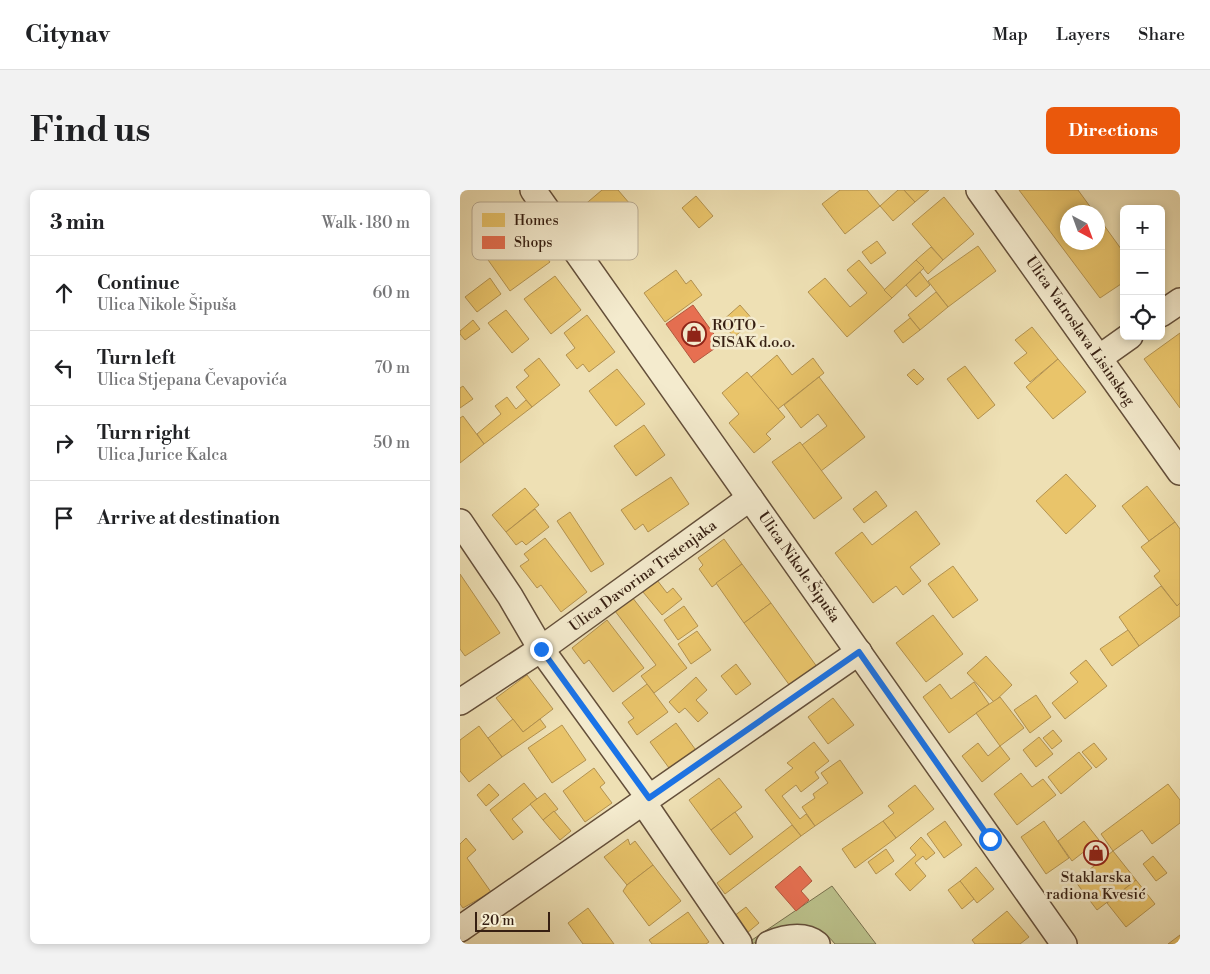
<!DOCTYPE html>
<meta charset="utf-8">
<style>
:root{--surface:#fff;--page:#f2f2f2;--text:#202124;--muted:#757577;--line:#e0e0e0;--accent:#ea580c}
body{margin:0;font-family:"Libre Bodoni",serif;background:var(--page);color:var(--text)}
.controls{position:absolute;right:15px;top:15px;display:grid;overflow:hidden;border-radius:8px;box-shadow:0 2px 8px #0003}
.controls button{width:45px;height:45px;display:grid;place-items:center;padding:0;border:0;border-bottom:1px solid var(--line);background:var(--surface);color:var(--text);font:25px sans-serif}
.compass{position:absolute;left:600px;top:15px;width:45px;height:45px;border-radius:50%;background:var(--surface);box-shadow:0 2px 8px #0003;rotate:139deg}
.scale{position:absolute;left:15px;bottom:12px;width:75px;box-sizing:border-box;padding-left:5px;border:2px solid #361f12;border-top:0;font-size:14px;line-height:18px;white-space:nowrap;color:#361f12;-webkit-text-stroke:4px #f4ebce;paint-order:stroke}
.stop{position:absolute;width:15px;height:15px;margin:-11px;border:4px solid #1a73e8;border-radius:50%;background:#fff}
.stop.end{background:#1a73e8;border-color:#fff;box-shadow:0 1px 5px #0008}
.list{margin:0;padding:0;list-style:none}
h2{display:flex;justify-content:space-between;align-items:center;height:65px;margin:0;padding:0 20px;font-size:21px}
h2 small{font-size:16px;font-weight:400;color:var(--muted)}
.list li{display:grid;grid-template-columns:32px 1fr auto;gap:15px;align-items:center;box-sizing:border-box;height:75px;padding:0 20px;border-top:1px solid var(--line)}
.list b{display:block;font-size:19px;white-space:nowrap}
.list p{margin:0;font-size:16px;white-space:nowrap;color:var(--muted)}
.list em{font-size:16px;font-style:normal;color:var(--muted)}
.icon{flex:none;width:28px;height:28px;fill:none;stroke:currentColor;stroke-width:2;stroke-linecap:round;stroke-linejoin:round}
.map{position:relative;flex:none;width:720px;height:754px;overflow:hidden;border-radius:8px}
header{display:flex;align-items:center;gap:30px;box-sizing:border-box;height:70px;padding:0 25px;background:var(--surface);border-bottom:1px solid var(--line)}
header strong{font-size:24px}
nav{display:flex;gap:28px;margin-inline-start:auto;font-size:18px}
.intro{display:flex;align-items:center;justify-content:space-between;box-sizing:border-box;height:120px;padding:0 30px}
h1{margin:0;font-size:35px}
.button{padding:12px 22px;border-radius:8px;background:var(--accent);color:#fff;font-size:18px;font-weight:700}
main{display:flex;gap:30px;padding:0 30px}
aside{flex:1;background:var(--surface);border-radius:8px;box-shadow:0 2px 8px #0003}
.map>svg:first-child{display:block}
.green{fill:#bbc18b;stroke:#78704e}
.homes{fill:#e9c46a;stroke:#b39250}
.shops{fill:#e76f51;stroke:#b2573e}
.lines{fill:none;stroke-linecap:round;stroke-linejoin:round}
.minor-casing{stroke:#644f3a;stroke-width:28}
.minor{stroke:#f4ebce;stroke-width:25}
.route{stroke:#1a73e8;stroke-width:6}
.labels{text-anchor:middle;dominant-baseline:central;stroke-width:5;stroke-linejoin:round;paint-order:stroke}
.poi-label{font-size:15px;fill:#361f12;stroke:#f4ebce;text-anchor:start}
.street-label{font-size:15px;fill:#361f12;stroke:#f4ebce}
.key{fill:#f4ebce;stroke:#bbae96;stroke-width:1}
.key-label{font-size:14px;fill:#361f12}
</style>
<header>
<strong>Citynav</strong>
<nav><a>Map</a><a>Layers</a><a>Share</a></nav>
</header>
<div class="intro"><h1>Find us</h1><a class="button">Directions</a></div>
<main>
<aside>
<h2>3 min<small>Walk · 180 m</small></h2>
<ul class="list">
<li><svg class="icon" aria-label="ahead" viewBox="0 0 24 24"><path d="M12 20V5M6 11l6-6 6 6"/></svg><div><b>Continue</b><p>Ulica Nikole Šipuša</p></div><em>60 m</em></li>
<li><svg class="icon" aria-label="left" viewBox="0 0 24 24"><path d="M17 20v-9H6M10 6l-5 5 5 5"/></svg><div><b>Turn left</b><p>Ulica Stjepana Čevapovića</p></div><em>70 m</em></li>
<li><svg class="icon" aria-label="right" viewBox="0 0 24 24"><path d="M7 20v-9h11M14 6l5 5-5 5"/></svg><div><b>Turn right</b><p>Ulica Jurice Kalca</p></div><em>50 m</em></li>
<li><svg class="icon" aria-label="arrive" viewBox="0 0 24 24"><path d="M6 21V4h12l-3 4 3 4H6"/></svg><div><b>Arrive at destination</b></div></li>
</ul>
</aside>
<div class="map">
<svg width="720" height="754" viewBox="0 0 720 754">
<rect width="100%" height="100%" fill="#eee0b4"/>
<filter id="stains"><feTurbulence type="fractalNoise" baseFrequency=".004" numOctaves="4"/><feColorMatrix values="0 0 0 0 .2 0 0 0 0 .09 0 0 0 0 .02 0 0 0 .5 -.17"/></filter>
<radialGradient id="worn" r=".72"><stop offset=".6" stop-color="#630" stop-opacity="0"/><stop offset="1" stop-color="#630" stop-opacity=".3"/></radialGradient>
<!-- green -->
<path class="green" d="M372,696L416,754H375C358,733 343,733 319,741C314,743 309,744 304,746C299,749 297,753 291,754L289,752Z"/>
<!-- homes -->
<g class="homes">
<polygon points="142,0 158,0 176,21 147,46 122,17"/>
<polygon points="380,0 407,0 420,16 385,44 362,14"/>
<polygon points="438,0 444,0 455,12 433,31 420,16"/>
<polygon points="444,0 469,0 455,12"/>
<polygon points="559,0 618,0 634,22 608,22 608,52 638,52 638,27 664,63 664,92 640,108"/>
<polygon points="236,6 253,26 239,38 222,18"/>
<polygon points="484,7 514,44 483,70 452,34"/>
<polygon points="66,39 90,72 50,101 26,67"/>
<polygon points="417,51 426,63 411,74 402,62"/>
<polygon points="518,56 536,81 488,117 468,91"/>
<polygon points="471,57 483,70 468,84 456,70"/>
<polygon points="399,70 432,108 387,147 348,102 365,88 390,117 407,103 387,80"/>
<polygon points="456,70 464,78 432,108 424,100"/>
<polygon points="216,80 226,94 231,90 242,105 205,132 184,103"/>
<polygon points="460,82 470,95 456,107 446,95"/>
<polygon points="95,86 121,120 91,144 64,109"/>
<polygon points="30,88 41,104 17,122 5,107"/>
<polygon points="476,102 488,117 460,140 448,125"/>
<polygon points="280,115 294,131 274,147 261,132"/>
<polygon points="46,120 69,149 52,163 28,133"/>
<polygon points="127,125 155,162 129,182 123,174 117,179 106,165 115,158 104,143"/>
<polygon points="450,128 460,140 443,153 434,141"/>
<polygon points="13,130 20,139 5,150 0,144 0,141"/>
<polygon points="572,137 598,169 570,192 554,173 567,163 555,150"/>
<polygon points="720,143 720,218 684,169"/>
<polygon points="317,165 332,185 353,168 364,183 318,219 291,187"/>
<polygon points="79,168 100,195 72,217 56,197 69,186 64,180"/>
<polygon points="598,169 626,202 593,229 566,197"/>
<polygon points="505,176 535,215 518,229 487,189"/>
<polygon points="157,179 185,214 156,236 129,201"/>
<polygon points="454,179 464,189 457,195 447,185"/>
<polygon points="287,182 325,227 306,244 311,249 294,263 269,233 279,224 262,203"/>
<polygon points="359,187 405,247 361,281 342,255 367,236 358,224 341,238 324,215"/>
<polygon points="3,196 13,209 0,218 0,198"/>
<polygon points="47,207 56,219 66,210 72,217 24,254 17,244 41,224 35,216"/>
<polygon points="3,226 24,254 0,273 0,228"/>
<polygon points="184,235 205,265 176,286 154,256"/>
<polygon points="340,252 382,308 354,329 312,272"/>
<polygon points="606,284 636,316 606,344 576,311"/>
<polygon points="211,287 229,314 188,342 183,334 175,340 161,320"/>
<polygon points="687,296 715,332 689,351 662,316"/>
<polygon points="65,298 79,315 46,342 32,325"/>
<polygon points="416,301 427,316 404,333 393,319"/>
<polygon points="75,319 89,337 66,355 62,351 56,355 46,342"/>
<polygon points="456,321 480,354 450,377 461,391 443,405 436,396 413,413 375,363 402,342 412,355"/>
<polygon points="110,322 144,374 131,382 97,331"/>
<polygon points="715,332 720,339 720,413 717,416 694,386 700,381 681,357"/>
<polygon points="85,348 127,402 101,422 81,395 77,398 60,376 69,370 64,364"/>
<polygon points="264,349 282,374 252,397 239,379 243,375 238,368"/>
<polygon points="282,374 311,413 284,433 256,393"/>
<polygon points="493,376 518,410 493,428 468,394"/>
<polygon points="0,384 40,443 5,466 0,459"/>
<polygon points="197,390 207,403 213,398 222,409 202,425 183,402"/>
<polygon points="701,396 717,416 720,413 720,426 679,456 659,427"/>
<polygon points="172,407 227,478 194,503 181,486 196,475 155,421"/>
<polygon points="311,413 360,481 333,500 284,433"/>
<polygon points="224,416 238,436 218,450 204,430"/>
<polygon points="473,425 503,464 466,492 436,453"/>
<polygon points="147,430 184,478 153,502 129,470 124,474 112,458"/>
<polygon points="668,440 679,456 652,476 640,459"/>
<polygon points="237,441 251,460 231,474 218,454"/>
<polygon points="526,466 552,495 534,512 507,483"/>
<polygon points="626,470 647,496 605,529 592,513 618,492 610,483"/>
<polygon points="276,474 291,494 276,505 261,486"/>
<polygon points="67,485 93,519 63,542 36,508"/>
<polygon points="236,487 247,500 236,510 248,523 238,532 225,518 219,523 209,512"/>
<polygon points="514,492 529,514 489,543 463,507 480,494 491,509"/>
<polygon points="187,494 208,522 177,545 168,532 174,528 162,513"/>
<polygon points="576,505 591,527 570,543 554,520"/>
<polygon points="540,507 564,538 540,556 516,523"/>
<polygon points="373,508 394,535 368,554 348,527"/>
<polygon points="53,529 63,542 80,529 86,537 42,567 28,548"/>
<polygon points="216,533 238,563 212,582 190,552"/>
<polygon points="102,535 126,570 92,593 68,558"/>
<polygon points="19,536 42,567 9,592 0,581 0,550"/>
<polygon points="593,540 602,551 592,559 583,548"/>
<polygon points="579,547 593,564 576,577 563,560"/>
<polygon points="354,552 369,571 355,582 359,588 341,602 336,595 322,606 340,629 346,624 355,636 341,646 305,600 333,578 327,573"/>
<polygon points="518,553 528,566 540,556 550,569 522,592 502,566"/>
<polygon points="634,553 647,569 636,578 622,562"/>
<polygon points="619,562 632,578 601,604 588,587"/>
<polygon points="380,570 403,603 355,636 342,617 355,608 353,604 368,593 361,583"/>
<polygon points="134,578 145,593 140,597 152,613 125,632 103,601"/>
<polygon points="561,583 572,597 583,589 596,605 557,635 534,604"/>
<polygon points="259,588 282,617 251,640 229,610"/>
<polygon points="64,593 77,609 52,629 63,642 53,650 30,620"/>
<polygon points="29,594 39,605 26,616 17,605"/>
<polygon points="708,594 720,610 720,633 692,654 682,640 653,661 641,644"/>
<polygon points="455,595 474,619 436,648 423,631 434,623 428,616"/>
<polygon points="85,603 98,619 83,630 70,614"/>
<polygon points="94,621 111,641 100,650 83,630"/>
<polygon points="275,622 293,647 270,665 251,640"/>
<polygon points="423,631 436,648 395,678 382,659"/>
<polygon points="485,631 502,655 484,668 467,644"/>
<polygon points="584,631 609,668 586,684 561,647"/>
<polygon points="624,631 639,650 612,671 598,651"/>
<polygon points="332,635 341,646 265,704 257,693"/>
<polygon points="461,647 475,663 466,670 463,666 455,673 466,686 450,701 435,684 456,665 450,658"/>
<polygon points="6,648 16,660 7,668 31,702 3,718 0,714 0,654"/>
<polygon points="168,649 170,655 175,651 193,675 167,695 144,667"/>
<polygon points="426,659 434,671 416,684 408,672"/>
<polygon points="653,661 676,690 637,720 615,691"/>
<polygon points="693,666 707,683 696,691 683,674"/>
<polygon points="193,675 221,711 189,736 163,701 167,695"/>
<polygon points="516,677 534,699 517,713 500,691"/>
<polygon points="676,690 695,714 666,737 647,713"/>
<polygon points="500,691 514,709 502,719 488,700"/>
<polygon points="286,717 299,733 287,743 274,726"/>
<polygon points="128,718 154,754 123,754 108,733"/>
<polygon points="547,721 569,747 560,754 515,754 512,750"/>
<polygon points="228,722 249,752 246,754 192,754 189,750"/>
<polygon points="720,745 720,754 708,754"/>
</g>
<!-- shops -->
<g class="shops">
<polygon points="233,115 261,154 234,173 206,134"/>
<polygon points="340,676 352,691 341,701 349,710 336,721 315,697"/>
</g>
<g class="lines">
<defs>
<g id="minor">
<polyline points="73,0 604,754"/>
<polyline points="519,0 720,282"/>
<polyline points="701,124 720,111"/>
<polyline points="639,168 670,146"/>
<polyline points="0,332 50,406 81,459 189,608"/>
<polyline points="0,512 81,459 290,308"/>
<polyline points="183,612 279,753"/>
<polyline points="0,739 399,462"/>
<path d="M309,754C324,748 343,743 357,754"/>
</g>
</defs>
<!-- minor casing -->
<use href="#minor" class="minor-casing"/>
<!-- minor -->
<use href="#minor" class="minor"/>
</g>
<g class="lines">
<!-- route -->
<polyline class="route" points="81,459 189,608 399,462 530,649"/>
</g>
<!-- icons -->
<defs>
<symbol id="shop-ring" viewBox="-11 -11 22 22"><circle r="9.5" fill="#f4ebce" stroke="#8f2418" stroke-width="1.5"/><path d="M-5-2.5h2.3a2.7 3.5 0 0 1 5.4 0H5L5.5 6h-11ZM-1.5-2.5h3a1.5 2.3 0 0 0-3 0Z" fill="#8f2418"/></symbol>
</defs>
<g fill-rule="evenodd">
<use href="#shop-ring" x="220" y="130" width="28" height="28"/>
<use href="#shop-ring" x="622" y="649" width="28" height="28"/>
</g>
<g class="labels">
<!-- poi labels -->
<g class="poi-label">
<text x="252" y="135">ROTO -<tspan x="252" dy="17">SISAK d.o.o.</tspan></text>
<text x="636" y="687" text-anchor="middle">Staklarska<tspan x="636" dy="17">radiona Kvesić</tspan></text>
</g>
<!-- street labels -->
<g class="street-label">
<text transform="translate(620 141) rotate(55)">Ulica Vatroslava Lisinskog</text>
<text transform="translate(339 377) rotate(55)">Ulica Nikole Šipuša</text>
<text transform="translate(183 386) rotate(-36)">Ulica Davorina Trstenjaka</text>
</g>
</g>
<!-- legend -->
<rect x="12" y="12" width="166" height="58" rx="8" class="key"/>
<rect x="22" y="23" width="23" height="14" fill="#e9c46a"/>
<rect x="22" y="46" width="23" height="13" fill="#e76f51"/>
<g class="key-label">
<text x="54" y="35">Homes</text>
<text x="54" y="57">Shops</text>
</g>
<rect width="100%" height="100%" filter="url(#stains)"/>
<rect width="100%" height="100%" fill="url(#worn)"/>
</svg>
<div class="controls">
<button>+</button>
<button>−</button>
<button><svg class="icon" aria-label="locate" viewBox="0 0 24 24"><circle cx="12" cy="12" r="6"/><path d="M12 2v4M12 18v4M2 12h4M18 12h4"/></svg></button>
</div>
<svg class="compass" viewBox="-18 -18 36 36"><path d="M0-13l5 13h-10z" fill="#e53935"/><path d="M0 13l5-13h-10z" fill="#757577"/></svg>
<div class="scale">20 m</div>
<div class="stop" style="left:530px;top:649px"></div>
<div class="stop end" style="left:81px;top:459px"></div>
</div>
</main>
